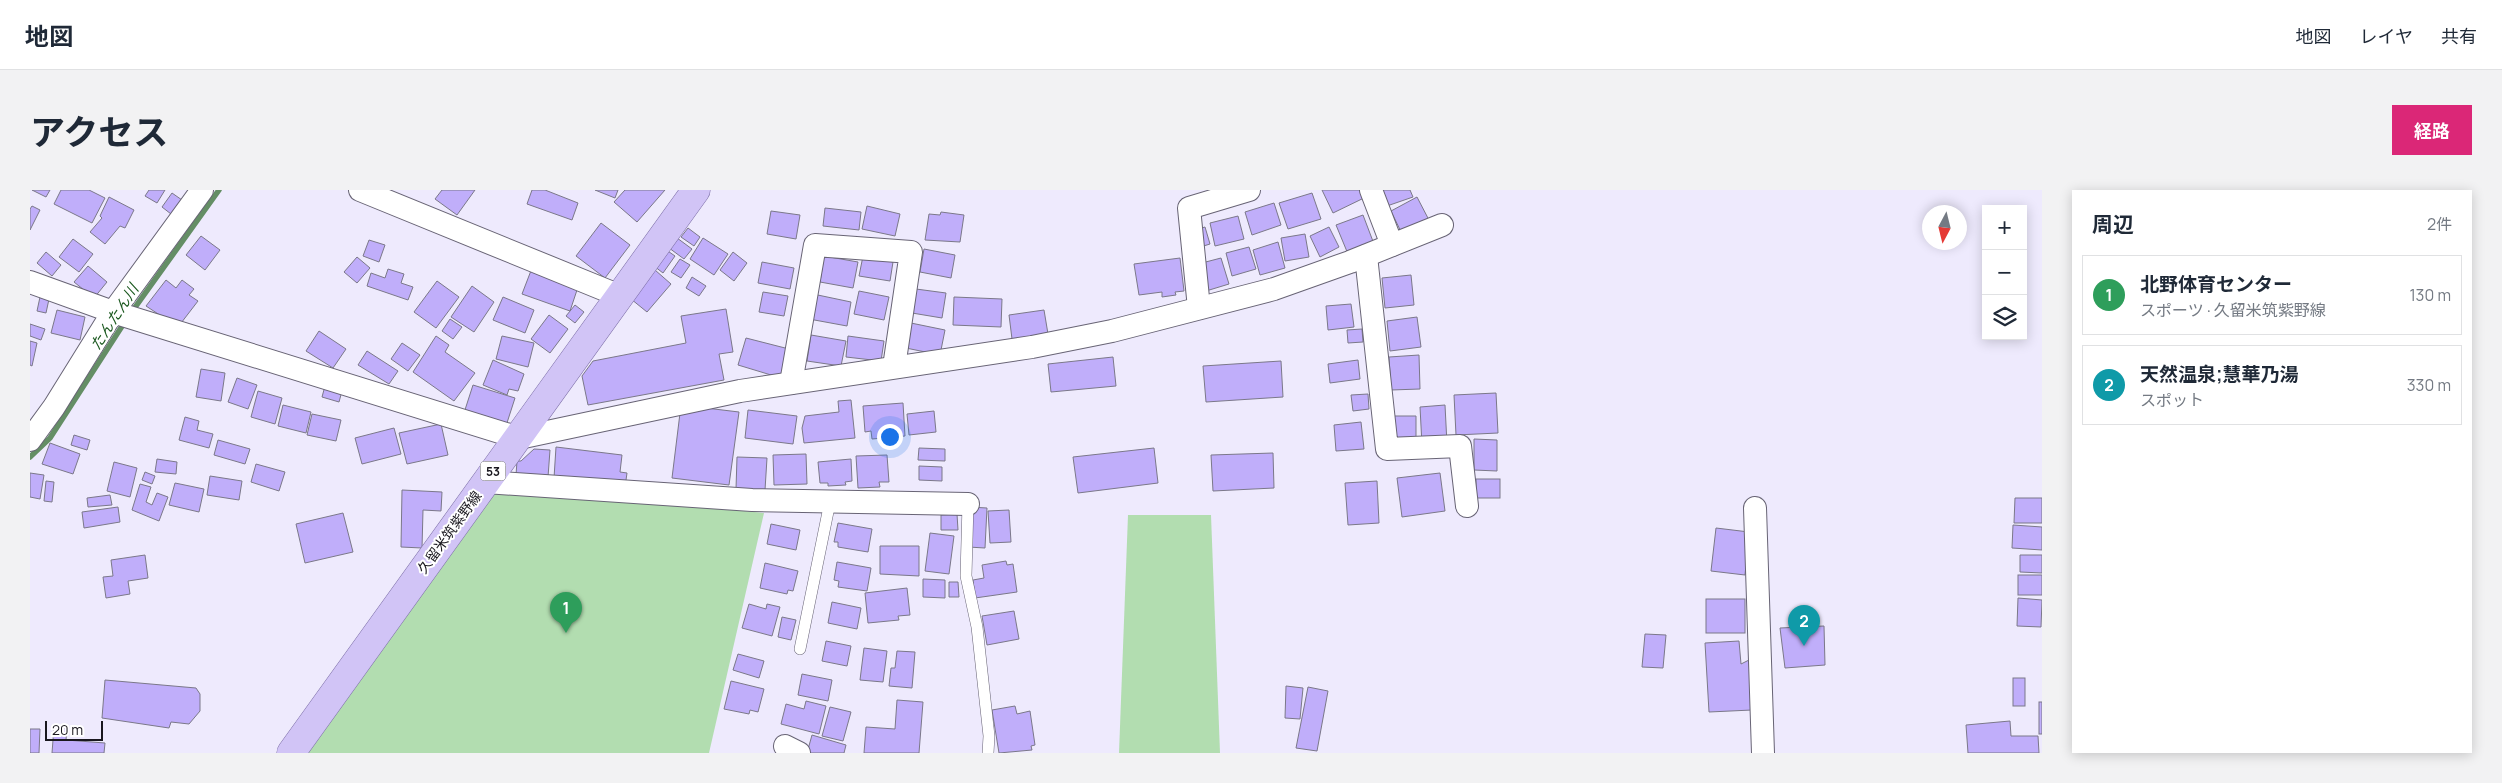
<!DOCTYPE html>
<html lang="ja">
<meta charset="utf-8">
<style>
:root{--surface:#fff;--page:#f2f2f3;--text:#1f2937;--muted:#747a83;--line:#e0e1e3;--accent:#db2777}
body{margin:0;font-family:Manrope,"Noto Sans JP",sans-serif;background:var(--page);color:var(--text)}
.controls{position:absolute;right:15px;top:15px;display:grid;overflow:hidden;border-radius:0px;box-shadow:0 2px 12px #0003}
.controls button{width:45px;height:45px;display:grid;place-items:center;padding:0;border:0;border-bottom:1px solid var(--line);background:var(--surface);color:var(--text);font:25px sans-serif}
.compass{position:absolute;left:1892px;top:15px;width:45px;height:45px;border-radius:50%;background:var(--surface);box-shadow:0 2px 12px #0003;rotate:187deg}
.scale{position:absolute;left:15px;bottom:12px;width:58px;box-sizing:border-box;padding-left:5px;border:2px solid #19171e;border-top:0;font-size:14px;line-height:18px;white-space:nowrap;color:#19171e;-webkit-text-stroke:4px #fff;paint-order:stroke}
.you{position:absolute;left:859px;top:246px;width:18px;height:18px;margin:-12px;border:4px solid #fff;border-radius:50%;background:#1a73e8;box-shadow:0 0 0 8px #1a73e833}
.badge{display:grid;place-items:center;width:32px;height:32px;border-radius:50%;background:var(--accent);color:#fff;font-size:16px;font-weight:700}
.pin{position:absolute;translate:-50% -41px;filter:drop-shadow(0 1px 2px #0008)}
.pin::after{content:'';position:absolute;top:26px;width:18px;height:15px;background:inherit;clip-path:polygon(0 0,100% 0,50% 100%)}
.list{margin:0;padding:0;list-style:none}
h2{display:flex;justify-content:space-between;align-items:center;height:65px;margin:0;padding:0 20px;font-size:21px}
h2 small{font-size:16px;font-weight:400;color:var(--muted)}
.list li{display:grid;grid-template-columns:32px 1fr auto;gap:15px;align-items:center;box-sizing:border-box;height:80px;margin:0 10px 10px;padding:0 10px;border:1px solid var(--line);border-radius:0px}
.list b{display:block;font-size:19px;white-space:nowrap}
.list p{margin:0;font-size:16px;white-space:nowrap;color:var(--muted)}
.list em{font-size:16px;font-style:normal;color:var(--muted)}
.icon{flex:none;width:28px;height:28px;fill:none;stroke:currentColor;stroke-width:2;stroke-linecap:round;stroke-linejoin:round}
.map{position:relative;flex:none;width:2012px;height:563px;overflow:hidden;border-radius:0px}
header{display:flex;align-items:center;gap:30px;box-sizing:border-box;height:70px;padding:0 25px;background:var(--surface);border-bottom:1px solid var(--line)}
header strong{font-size:24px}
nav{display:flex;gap:28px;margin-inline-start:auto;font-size:18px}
.intro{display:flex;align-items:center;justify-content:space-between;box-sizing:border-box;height:120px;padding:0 30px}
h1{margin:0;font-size:35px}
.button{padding:12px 22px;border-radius:0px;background:var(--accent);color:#fff;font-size:18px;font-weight:700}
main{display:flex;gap:30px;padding:0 30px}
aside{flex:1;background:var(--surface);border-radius:0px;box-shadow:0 2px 12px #0003}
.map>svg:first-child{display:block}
.green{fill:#b2ddb0}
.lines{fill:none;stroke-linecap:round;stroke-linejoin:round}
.stream{stroke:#648e65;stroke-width:5.5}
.building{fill:#c0aefa;stroke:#7b7889}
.lane-casing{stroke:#686475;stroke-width:12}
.street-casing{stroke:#686475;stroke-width:24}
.primary-casing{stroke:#7c6ea6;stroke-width:29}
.lane{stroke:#fff;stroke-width:11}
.street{stroke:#fff;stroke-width:22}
.primary{stroke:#d1c4f6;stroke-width:28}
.labels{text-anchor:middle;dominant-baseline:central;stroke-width:4;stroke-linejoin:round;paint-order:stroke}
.shield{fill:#fff;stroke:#5e5d62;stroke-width:1}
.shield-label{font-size:12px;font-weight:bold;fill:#19171e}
.street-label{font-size:14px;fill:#19171e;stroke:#fff}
.water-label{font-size:15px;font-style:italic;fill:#1a581e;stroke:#fff}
</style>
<header>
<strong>地図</strong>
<nav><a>地図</a><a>レイヤ</a><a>共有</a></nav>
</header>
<div class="intro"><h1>アクセス</h1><a class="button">経路</a></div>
<main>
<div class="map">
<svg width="2012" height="563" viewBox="0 0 2012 563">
<rect width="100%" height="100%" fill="#eeeafd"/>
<!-- green -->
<g class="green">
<polygon points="470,296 734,323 679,563 278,563"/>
<polygon points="1098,325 1181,325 1190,563 1089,563"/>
</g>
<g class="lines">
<!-- stream -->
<g class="stream">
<polyline points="101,123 189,0"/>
<polyline points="0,267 20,248 96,130"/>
</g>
</g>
<!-- building -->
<g class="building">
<polygon points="2,0 20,0 16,7"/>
<polygon points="31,0 59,0 75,8 62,33 24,14"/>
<polygon points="119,0 135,0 127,13 115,6"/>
<polygon points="412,0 445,0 427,25 405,9"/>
<polygon points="502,0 515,0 548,13 542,30 497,14"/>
<polygon points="565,0 588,0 585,8"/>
<polygon points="595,0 635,0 607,32 584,12"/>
<polygon points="1292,0 1332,0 1336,7 1303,23"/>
<polygon points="1348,0 1380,0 1383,7 1354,17"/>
<polygon points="142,3 152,10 141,24 132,17"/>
<polygon points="1282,3 1291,29 1258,39 1249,13"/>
<polygon points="79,7 104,20 95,38 90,36 75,54 60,42 72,28 70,26"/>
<polygon points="1387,7 1400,32 1373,46 1361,21"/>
<polygon points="1244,13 1251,35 1222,45 1215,22"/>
<polygon points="2,16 10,20 0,40 0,19"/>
<polygon points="837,16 870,24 865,46 832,39"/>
<polygon points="795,18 831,22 829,40 793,36"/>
<polygon points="741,21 770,25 766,49 737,44"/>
<polygon points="911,22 934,25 930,52 895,50 899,24 910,25"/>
<polygon points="1333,25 1344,54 1318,64 1306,35"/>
<polygon points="1208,26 1214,49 1185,56 1180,33"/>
<polygon points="571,33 600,55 575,88 546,66"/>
<polygon points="1175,37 1180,54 1167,58 1162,41"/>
<polygon points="1299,37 1309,57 1290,67 1280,46"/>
<polygon points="658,38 670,47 664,56 651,47"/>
<polygon points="1275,44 1279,67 1255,71 1251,48"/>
<polygon points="643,45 662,59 654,69 635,55"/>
<polygon points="171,46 190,60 175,80 156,65"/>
<polygon points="673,48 698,64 684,85 660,69"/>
<polygon points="43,49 63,64 49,82 29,67"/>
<polygon points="339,50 355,55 349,72 333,66"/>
<polygon points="1248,52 1255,78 1230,85 1223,60"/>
<polygon points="632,57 645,66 633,83 620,73"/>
<polygon points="1219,57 1226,79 1202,86 1196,63"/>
<polygon points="894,59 925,65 921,88 890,82"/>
<polygon points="16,62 31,75 22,86 7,73"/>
<polygon points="703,62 717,73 704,91 690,80"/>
<polygon points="794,66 828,72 823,98 790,92"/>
<polygon points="833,66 863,72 860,91 829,86"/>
<polygon points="327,67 340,78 327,93 314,82"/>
<polygon points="1150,68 1154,101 1145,102 1146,105 1132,107 1132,102 1109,105 1104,74"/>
<polygon points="1191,68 1199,94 1176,101 1168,74"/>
<polygon points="650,69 660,75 651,88 641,82"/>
<polygon points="732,72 764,78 760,99 728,93"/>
<polygon points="58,76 77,92 64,108 44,92"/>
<polygon points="502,78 549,94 540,121 492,104"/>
<polygon points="358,79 374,84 371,93 383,97 378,110 337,96 341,83 355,88"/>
<polygon points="625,80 641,94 617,122 601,109"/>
<polygon points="1381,85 1384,115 1355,118 1352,88"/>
<polygon points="662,87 676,96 669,106 656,98"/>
<polygon points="136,90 146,98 152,90 164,99 159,105 168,111 148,137 116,116"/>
<polygon points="407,91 429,107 406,138 384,122"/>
<polygon points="442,96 464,112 444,142 421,127"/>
<polygon points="886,99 916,103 912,128 882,123"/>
<polygon points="829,101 859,107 854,130 824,124"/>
<polygon points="733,102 758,106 754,126 729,122"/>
<polygon points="783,104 821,112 817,136 779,129"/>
<polygon points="10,107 19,109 16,123 7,121"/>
<polygon points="473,107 504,120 495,143 463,130"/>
<polygon points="924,107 972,109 971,137 923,135"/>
<polygon points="1321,114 1324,137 1298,140 1296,116"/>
<polygon points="545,115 554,122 545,133 536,126"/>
<polygon points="696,119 703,162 689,164 694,190 558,215 552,186 563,171 656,153 651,126"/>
<polygon points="27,120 55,127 50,150 21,143"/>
<polygon points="1014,120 1018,144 982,149 979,125"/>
<polygon points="519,125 538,139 520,163 501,149"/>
<polygon points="1387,127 1391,157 1360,161 1357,131"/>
<polygon points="420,129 432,137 423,149 412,141"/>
<polygon points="876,132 915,140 910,165 871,157"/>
<polygon points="0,134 15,139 11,150 0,146"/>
<polygon points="1332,139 1333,152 1318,153 1317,140"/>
<polygon points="289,141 316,159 303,178 276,161"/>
<polygon points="781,145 816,151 811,176 777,171"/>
<polygon points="406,146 419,155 415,162 445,183 424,211 383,182"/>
<polygon points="472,146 504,153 498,177 466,169"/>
<polygon points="818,146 854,151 851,171 816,167"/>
<polygon points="716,148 759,159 751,188 708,175"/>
<polygon points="0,151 7,153 2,176 0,175"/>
<polygon points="372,153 390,165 378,181 361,169"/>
<polygon points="337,161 368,181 359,194 328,175"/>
<polygon points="1389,165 1390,199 1361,200 1359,167"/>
<polygon points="1083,167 1086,196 1021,202 1018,174"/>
<polygon points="463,170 494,184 488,201 479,199 477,205 453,195"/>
<polygon points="1328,170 1330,189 1300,193 1298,174"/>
<polygon points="1251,171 1253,207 1176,212 1173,176"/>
<polygon points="171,179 195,183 191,211 166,207"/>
<polygon points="207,188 227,195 218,219 198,212"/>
<polygon points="443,195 485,208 475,239 433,226"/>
<polygon points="295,196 312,201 309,212 292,207"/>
<polygon points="228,201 252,208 245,234 221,227"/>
<polygon points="1466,203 1468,243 1426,245 1424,205"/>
<polygon points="1338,204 1339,219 1323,221 1321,205"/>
<polygon points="821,210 825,248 774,253 772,238 775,226 809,222 808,211"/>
<polygon points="873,213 875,246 842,249 841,241 835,242 833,216"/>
<polygon points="253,215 281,222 276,243 248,236"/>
<polygon points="651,215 709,222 699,295 642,288"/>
<polygon points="1415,215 1417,254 1392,255 1390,217"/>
<polygon points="718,220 767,226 763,254 715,248"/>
<polygon points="904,221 906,242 879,245 877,224"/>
<polygon points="282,224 311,230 306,251 277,245"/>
<polygon points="1359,226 1386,226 1386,252 1359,251"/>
<polygon points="155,227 169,231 167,240 183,244 179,258 149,250"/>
<polygon points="1331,232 1334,259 1306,261 1304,235"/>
<polygon points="411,234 418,265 377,274 369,243"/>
<polygon points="364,238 371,264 332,274 325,248"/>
<polygon points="44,245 60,250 57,260 41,255"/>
<polygon points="1444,249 1467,250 1467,281 1444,280"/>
<polygon points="188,250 220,259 215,274 184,265"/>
<polygon points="20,253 50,264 43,284 12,274"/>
<polygon points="526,257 592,265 590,282 597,283 595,297 524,288"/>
<polygon points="889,258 915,259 915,271 888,270"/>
<polygon points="1124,258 1128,293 1048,303 1043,267"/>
<polygon points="504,259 520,260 518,287 486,285 487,271 491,271"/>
<polygon points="1243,263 1244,298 1183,301 1181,265"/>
<polygon points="776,264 777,294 744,295 743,265"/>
<polygon points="857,265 859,292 849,292 850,297 828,298 826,266"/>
<polygon points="707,267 737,268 735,300 706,299"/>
<polygon points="127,269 147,272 146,284 125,282"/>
<polygon points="821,269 822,291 815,292 816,295 798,296 798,293 790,293 788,272"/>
<polygon points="84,272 107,278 100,307 77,301"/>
<polygon points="226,274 255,282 249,301 221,292"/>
<polygon points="889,276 912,277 912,291 889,290"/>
<polygon points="115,282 125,286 122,294 112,290"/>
<polygon points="0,283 14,285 10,309 0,307"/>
<polygon points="1410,283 1415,321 1372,327 1367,288"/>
<polygon points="180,286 212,291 209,310 177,305"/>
<rect x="1446" y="289" width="24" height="19"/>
<polygon points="16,291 24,292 22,312 14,311"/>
<polygon points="1347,291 1349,333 1318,335 1315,293"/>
<polygon points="145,293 174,299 169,322 139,315"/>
<polygon points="110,294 121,297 116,312 122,315 127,303 138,307 129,331 102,320"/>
<polygon points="372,300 412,302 411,321 393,320 392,358 371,357"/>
<polygon points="80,305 82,315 58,317 57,308"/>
<polygon points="1985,308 2012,308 2012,333 1984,333"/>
<polygon points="88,317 90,332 54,338 52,322"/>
<polygon points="940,317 957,318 955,358 938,357"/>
<polygon points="979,320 981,352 960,353 958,321"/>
<polygon points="313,323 323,362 275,373 266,334"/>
<polygon points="927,324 928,340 911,340 911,325"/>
<polygon points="808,333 842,339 838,362 808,357 808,352 804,352"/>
<polygon points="741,334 770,340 766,360 737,354"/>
<polygon points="1983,335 2012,337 2012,360 1982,358"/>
<polygon points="1686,338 1719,342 1715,385 1681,381"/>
<polygon points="900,343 924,346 919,384 895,381"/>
<polygon points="850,356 889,356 889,386 850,384"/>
<polygon points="115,365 118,388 98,391 100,404 76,408 73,387 83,386 81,370"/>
<polygon points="1990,365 2012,365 2012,383 1990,382"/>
<polygon points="976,371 977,375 983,374 987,402 945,408 943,390 954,388 952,375"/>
<polygon points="807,372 841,378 837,401 808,397 809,391 804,390"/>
<polygon points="735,373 768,381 763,401 758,400 757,404 730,398"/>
<rect x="1988" y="385" width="24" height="20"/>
<polygon points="893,389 915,390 915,408 893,407"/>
<polygon points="919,392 928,392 929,407 919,407"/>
<polygon points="877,398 880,425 868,426 869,430 838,433 835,403"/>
<polygon points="1988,408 2012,410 2011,437 1987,436"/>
<rect x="1676" y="409" width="39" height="34"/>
<polygon points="802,412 831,418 827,439 798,433"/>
<polygon points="719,414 736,419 737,414 750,417 742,446 712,438"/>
<polygon points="984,421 989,449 957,455 952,426"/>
<polygon points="752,427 766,430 761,450 748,447"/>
<polygon points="1794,436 1795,475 1755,478 1750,438"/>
<polygon points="1615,444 1636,445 1633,478 1612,477"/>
<polygon points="796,451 821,456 817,476 792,471"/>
<polygon points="1709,451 1711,474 1719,470 1722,520 1679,522 1675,453"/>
<polygon points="834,458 857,461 853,492 830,490"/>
<polygon points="867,461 885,462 882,498 859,496 861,478 865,478"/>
<polygon points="708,464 734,471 729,488 703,480"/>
<polygon points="772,484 802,490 798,511 768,505"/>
<rect x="1983" y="488" width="12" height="28"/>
<polygon points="75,490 166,498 170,504 170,521 159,534 141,532 139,538 72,528"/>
<polygon points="701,491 734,499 728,522 720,520 719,524 694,519"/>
<polygon points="1256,496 1273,498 1270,529 1255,528"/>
<polygon points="1278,497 1298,501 1287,561 1266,558"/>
<polygon points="867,510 893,512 889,563 834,563 836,537 865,539"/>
<polygon points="776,511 796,516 789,544 751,534 756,514 774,519"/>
<rect x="2009" y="512" width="3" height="32"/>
<polygon points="985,516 987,524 1000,521 1005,555 1001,556 1002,560 969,563 962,520"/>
<polygon points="800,517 821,522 813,551 792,546"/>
<polygon points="1980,531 1981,546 2008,546 2009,563 1938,563 1936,535"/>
<polygon points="24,537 37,538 36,550 75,553 74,563 22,563"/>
<polygon points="0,539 10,539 9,563 0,563"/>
<polygon points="782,545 816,555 814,563 777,563"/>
</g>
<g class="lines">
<defs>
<g id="lane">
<polyline points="938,314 936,386 947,437 959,546 958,563"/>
<polyline points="770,459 800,312"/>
</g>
<g id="street">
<polyline points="330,0 590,106"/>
<polyline points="1341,0 1362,55"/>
<polyline points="1336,66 1357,259 1430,256 1437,316"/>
<polyline points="0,92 83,122 489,248 710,201 1002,157 1082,141 1244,99 1320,72 1412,35"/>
<polyline points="1169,118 1159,18 1219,0"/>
<polyline points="761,193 785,55 881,62 864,177"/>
<polyline points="0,250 24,217 83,122 172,0"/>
<polyline points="455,292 722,310 938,314"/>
<polyline points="1725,318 1733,563"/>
<polyline points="755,556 769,563"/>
</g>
<polyline id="primary" points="261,563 666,0"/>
</defs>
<!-- lane casing -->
<use href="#lane" class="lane-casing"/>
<!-- street casing -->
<use href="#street" class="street-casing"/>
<!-- primary casing -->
<use href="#primary" class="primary-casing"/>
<!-- lane -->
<use href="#lane" class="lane"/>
<!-- street -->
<use href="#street" class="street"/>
<!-- primary -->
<use href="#primary" class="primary"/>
</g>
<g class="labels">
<!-- shield labels -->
<rect class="shield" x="450.5" y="271.5" width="25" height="19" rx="4"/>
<g class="shield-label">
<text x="463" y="281">53</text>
</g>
<!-- street labels -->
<g class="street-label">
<text transform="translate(419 342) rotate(-54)">久留米筑紫野線</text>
</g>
<!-- water labels -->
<g class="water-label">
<text transform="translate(84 127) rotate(-57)">たんたん川</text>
</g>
</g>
</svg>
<div class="controls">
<button>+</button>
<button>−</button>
<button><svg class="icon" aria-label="layers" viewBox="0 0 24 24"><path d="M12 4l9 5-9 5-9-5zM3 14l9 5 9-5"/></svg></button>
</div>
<svg class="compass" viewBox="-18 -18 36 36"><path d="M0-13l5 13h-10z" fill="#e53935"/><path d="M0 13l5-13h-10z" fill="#747a83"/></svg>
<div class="scale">20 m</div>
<div class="you"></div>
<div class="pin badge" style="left:536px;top:443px;background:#2e9e5b">1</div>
<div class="pin badge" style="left:1774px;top:456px;background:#0f9aa8">2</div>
</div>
<aside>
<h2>周辺<small>2件</small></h2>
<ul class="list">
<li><span class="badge" style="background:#2e9e5b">1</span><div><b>北野体育センター</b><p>スポーツ · 久留米筑紫野線</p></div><em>130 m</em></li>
<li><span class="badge" style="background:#0f9aa8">2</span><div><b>天然温泉;慧華乃湯</b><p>スポット</p></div><em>330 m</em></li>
</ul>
</aside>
</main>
